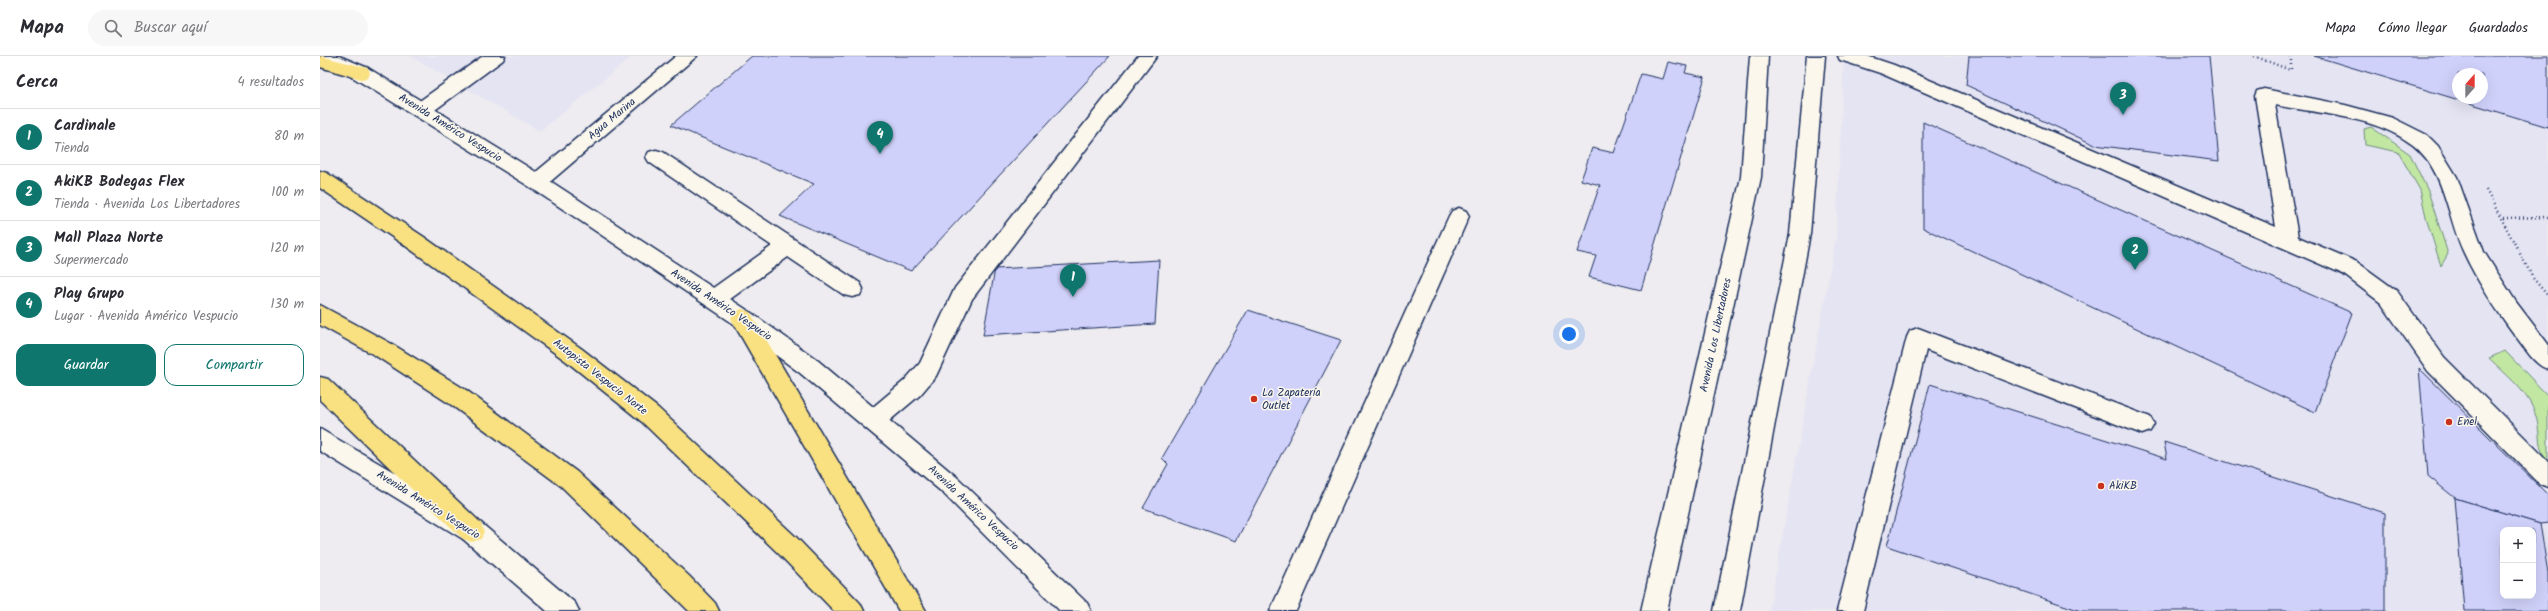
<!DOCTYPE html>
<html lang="es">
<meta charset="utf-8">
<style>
:root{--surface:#fff;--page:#f7f7f7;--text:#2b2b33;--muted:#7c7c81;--line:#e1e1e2;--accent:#0f766e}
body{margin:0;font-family:Kalam,sans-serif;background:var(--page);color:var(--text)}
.controls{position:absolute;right:12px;bottom:12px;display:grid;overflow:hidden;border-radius:8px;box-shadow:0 4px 16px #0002}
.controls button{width:36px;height:36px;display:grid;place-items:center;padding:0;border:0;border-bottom:1px solid var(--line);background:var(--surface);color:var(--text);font:20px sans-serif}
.compass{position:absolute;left:2132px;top:12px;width:36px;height:36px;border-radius:50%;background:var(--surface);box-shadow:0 4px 16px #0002;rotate:21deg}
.you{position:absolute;left:1249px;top:278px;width:14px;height:14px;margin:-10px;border:3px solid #fff;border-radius:50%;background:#1a73e8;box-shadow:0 0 0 6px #1a73e833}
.badge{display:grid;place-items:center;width:26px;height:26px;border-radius:50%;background:var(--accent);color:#fff;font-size:13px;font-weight:700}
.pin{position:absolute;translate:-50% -33px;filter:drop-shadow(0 1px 2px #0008)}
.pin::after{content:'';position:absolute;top:21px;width:14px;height:12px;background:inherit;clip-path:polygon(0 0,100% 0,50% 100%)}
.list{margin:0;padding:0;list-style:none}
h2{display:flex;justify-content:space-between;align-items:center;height:52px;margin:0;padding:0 16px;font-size:17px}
h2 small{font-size:13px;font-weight:400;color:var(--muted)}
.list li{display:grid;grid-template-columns:26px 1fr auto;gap:12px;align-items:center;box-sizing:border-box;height:56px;padding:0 16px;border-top:1px solid var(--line)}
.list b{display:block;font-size:15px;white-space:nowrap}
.list p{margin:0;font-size:13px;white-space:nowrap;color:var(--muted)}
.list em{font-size:13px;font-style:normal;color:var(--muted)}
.actions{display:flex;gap:8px;padding:12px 16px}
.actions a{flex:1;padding:9px 0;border:1px solid var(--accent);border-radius:12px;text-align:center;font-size:14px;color:var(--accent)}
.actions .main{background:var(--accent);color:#fff}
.icon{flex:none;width:22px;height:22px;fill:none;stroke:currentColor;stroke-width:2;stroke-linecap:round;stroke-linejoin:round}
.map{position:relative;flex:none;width:2228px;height:555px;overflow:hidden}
header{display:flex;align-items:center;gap:24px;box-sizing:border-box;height:56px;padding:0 20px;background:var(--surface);border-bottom:1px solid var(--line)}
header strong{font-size:19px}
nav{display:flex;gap:22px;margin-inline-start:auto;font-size:14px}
.search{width:280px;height:36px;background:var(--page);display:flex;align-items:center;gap:10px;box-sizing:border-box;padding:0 14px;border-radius:22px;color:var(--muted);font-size:15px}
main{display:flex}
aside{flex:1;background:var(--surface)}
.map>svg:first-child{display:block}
.built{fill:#e5e4f3;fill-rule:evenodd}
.green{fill:#c1e7a2;stroke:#6e8b80}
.building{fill:#d0d1fa;stroke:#1b2f5e;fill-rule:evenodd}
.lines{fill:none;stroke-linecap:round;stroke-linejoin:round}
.service-casing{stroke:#1b2f5e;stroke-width:3}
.minor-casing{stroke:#1b2f5e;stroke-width:3}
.tertiary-casing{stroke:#1b2f5e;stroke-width:3}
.secondary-casing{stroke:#1b2f5e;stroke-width:3}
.motorway-casing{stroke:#1b2f5e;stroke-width:3}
.path{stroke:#1b2f5e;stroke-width:2.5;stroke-dasharray:1 3;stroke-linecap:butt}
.service{fill:#fbf7ec;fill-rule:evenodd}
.minor{fill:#fbf7ec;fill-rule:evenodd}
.tertiary{fill:#fbf7ec;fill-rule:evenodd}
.secondary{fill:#fbf7ec;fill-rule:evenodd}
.motorway{fill:#f9e181;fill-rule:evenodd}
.poi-dot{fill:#c8321e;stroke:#fbf7ec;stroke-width:1.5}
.labels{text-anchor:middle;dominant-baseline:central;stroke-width:3;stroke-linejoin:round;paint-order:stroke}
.street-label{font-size:11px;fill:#1b2f5e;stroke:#fbf7ec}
.poi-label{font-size:11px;fill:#1b2f5e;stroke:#fbf7ec;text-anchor:start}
</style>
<header>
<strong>Mapa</strong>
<div class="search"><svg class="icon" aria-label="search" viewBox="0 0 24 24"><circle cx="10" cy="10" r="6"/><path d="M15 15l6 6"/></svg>Buscar aquí</div>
<nav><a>Mapa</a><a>Cómo llegar</a><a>Guardados</a></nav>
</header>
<main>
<aside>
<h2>Cerca<small>4 resultados</small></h2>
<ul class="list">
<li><span class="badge">1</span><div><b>Cardinale</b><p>Tienda</p></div><em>80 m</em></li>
<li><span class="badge">2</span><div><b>AkiKB Bodegas Flex</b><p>Tienda · Avenida Los Libertadores</p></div><em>100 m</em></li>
<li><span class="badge">3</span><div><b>Mall Plaza Norte</b><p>Supermercado</p></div><em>120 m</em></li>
<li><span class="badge">4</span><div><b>Play Grupo</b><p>Lugar · Avenida Américo Vespucio</p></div><em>130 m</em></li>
</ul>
<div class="actions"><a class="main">Guardar</a><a>Compartir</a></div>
</aside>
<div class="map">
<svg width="2228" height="555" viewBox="0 0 2228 555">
<rect width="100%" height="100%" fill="#eeecf0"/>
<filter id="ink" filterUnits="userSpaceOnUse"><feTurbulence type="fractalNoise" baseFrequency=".025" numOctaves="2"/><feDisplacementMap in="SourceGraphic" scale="8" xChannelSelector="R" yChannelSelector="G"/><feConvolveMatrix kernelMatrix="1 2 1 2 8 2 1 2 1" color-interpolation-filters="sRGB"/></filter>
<g filter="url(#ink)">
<!-- built -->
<g class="built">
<polygon points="90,0 313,0 220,75"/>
<path d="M1524,0H2228V555H1449L1516,180ZM2138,18H2162V42H2138ZM2183,474H2213V540H2183Z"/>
</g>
<!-- green -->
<g class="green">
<polygon points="2051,71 2090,98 2108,135 2128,198 2121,210 2107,165 2100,134 2078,96 2045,89 2044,73"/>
<path d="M2185,295L2228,340V405C2216,393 2221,376 2216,361C2210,337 2186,319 2169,302Z"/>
</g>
<!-- building -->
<g class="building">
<polygon points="432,0 790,0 591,215 460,160 494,128 351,69"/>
<polygon points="1649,0 1889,0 1899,105 1775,89 1646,29"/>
<path d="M1994,0H2228V71ZM2138,18H2162V42H2138Z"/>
<polygon points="1348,6 1367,10 1365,17 1385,21 1321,234 1269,221 1276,200 1257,196 1280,129 1261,124 1272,92 1294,97 1321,18 1343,23"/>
<polygon points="1603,66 2032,257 1995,356 1603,172"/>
<polygon points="839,204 835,268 663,279 675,213"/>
<polygon points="928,254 1021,284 916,485 823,452 848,408 842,402"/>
<polygon points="2099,312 2228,439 2228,467 2220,468 2135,442 2108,420"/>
<polygon points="1610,328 1847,403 1844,386 2065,457 2065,555 1761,555 1567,490"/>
<path d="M2135,442L2220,468L2228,517V555H2144ZM2183,474H2213V540H2183Z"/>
</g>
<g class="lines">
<defs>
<g id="service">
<polygon points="163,0 185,0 183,4 108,59 101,61 94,59 91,54 94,49"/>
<polygon points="818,0 837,0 652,243 616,320 600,339 562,371 554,374 546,371 542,364 546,357 584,325 600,307 635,232"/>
<path d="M1518,0H1547L1574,9L1956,171L1935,40L1937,35L1944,33L2025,49L2073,62L2107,79L2118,90L2137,121L2164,196L2196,246L2228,288V313C2214,309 2206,293 2197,282C2177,255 2158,227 2144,197C2127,162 2126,115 2093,89C2056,60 2000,58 1955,49L1978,181L2037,206L2077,235L2124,301L2228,405V431L2220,428L2108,315L2061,247L2023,218L1560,17L1520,4Z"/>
<polygon points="336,94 343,96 540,227 543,233 540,239 532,241 524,239 468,201 402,249 394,252 386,249 383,243 386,237 452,190 329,106 326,101 329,96"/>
<polygon points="1139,152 1146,155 1149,160 976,555 950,555 1129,160 1132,155"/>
<polygon points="1598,272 1830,361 1834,368 1830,375 1822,378 1606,294 1543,555 1517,555 1587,281 1590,275"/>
</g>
<polygon id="minor" points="356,0 377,0 224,131 217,133 210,131 207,126 210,121"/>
<g id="tertiary">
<polygon points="1430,0 1448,0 1441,121 1347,555 1321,555 1421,121"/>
<polygon points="1487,0 1505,0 1490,178 1420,555 1394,555 1470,178"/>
</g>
<g id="secondary">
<polygon points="0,0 19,0 48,12 224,121 430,256 496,303 639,423 767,547 771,555 740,555 623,437 480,317 414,268 210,131 34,22 0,6"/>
<polygon points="0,373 161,467 255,547 259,555 227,555 143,483 0,395"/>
</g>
<g id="motorway">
<polygon points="0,0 48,12 50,17 48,22 41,23 0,11"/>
<polygon points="0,115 7,117 104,181 262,293 338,352 476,481 540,547 544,555 514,555 458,497 322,366 246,305 90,193 0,132"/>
<polygon points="0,249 72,288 146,334 257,416 369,520 395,547 399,555 369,555 241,430 130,348 56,300 0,269"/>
<polygon points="422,253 430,256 606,555 579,555 414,268 411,262 414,256"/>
<polygon points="0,321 8,323 161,467 164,475 161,483 152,486 143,483 0,344"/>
</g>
</defs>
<!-- service casing -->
<use href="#service" class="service-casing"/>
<!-- minor casing -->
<use href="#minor" class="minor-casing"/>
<!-- tertiary casing -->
<use href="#tertiary" class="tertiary-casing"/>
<!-- secondary casing -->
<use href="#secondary" class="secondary-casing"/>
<!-- motorway casing -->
<use href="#motorway" class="motorway-casing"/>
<!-- path -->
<g class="path">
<polyline points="1934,0 1970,14"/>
<polyline points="1971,0 1971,14"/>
<polyline points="2166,134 2213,222 2228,240"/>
<polyline points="2183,162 2228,161"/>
</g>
<!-- service -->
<use href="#service" class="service"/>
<!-- minor -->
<use href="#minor" class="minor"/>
<!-- tertiary -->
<use href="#tertiary" class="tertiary"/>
<!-- secondary -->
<use href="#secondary" class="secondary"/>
<!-- motorway -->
<use href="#motorway" class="motorway"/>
</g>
</g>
<!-- markers -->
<g class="poi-dot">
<circle cx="934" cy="343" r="4"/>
<circle cx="2129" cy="366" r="4"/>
<circle cx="1781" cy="430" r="4"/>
</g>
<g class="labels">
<!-- street labels -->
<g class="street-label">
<text transform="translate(292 63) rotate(-40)">Agua Marina</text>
<text transform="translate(130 72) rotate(32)">Avenida Américo Vespucio</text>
<text transform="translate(401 249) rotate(34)">Avenida Américo Vespucio</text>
<text transform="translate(1396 279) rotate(-78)">Avenida Los Libertadores</text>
<text transform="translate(280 321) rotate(38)">Autopista Vespucio Norte</text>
<text transform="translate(108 449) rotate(32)">Avenida Américo Vespucio</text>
<text transform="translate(653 452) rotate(43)">Avenida Américo Vespucio</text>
</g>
<!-- poi labels -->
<g class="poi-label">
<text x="942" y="337">La Zapatería<tspan x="942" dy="13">Outlet</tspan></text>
<text x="2137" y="366">Enel</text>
<text x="1789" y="430">AkiKB</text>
</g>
</g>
</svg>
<div class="controls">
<button>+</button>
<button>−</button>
</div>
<svg class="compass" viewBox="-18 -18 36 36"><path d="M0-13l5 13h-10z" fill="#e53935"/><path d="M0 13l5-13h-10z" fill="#7c7c81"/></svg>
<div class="you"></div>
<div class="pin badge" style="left:753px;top:241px">1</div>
<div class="pin badge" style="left:1815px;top:214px">2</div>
<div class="pin badge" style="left:1803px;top:59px">3</div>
<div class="pin badge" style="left:560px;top:98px">4</div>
</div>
</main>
